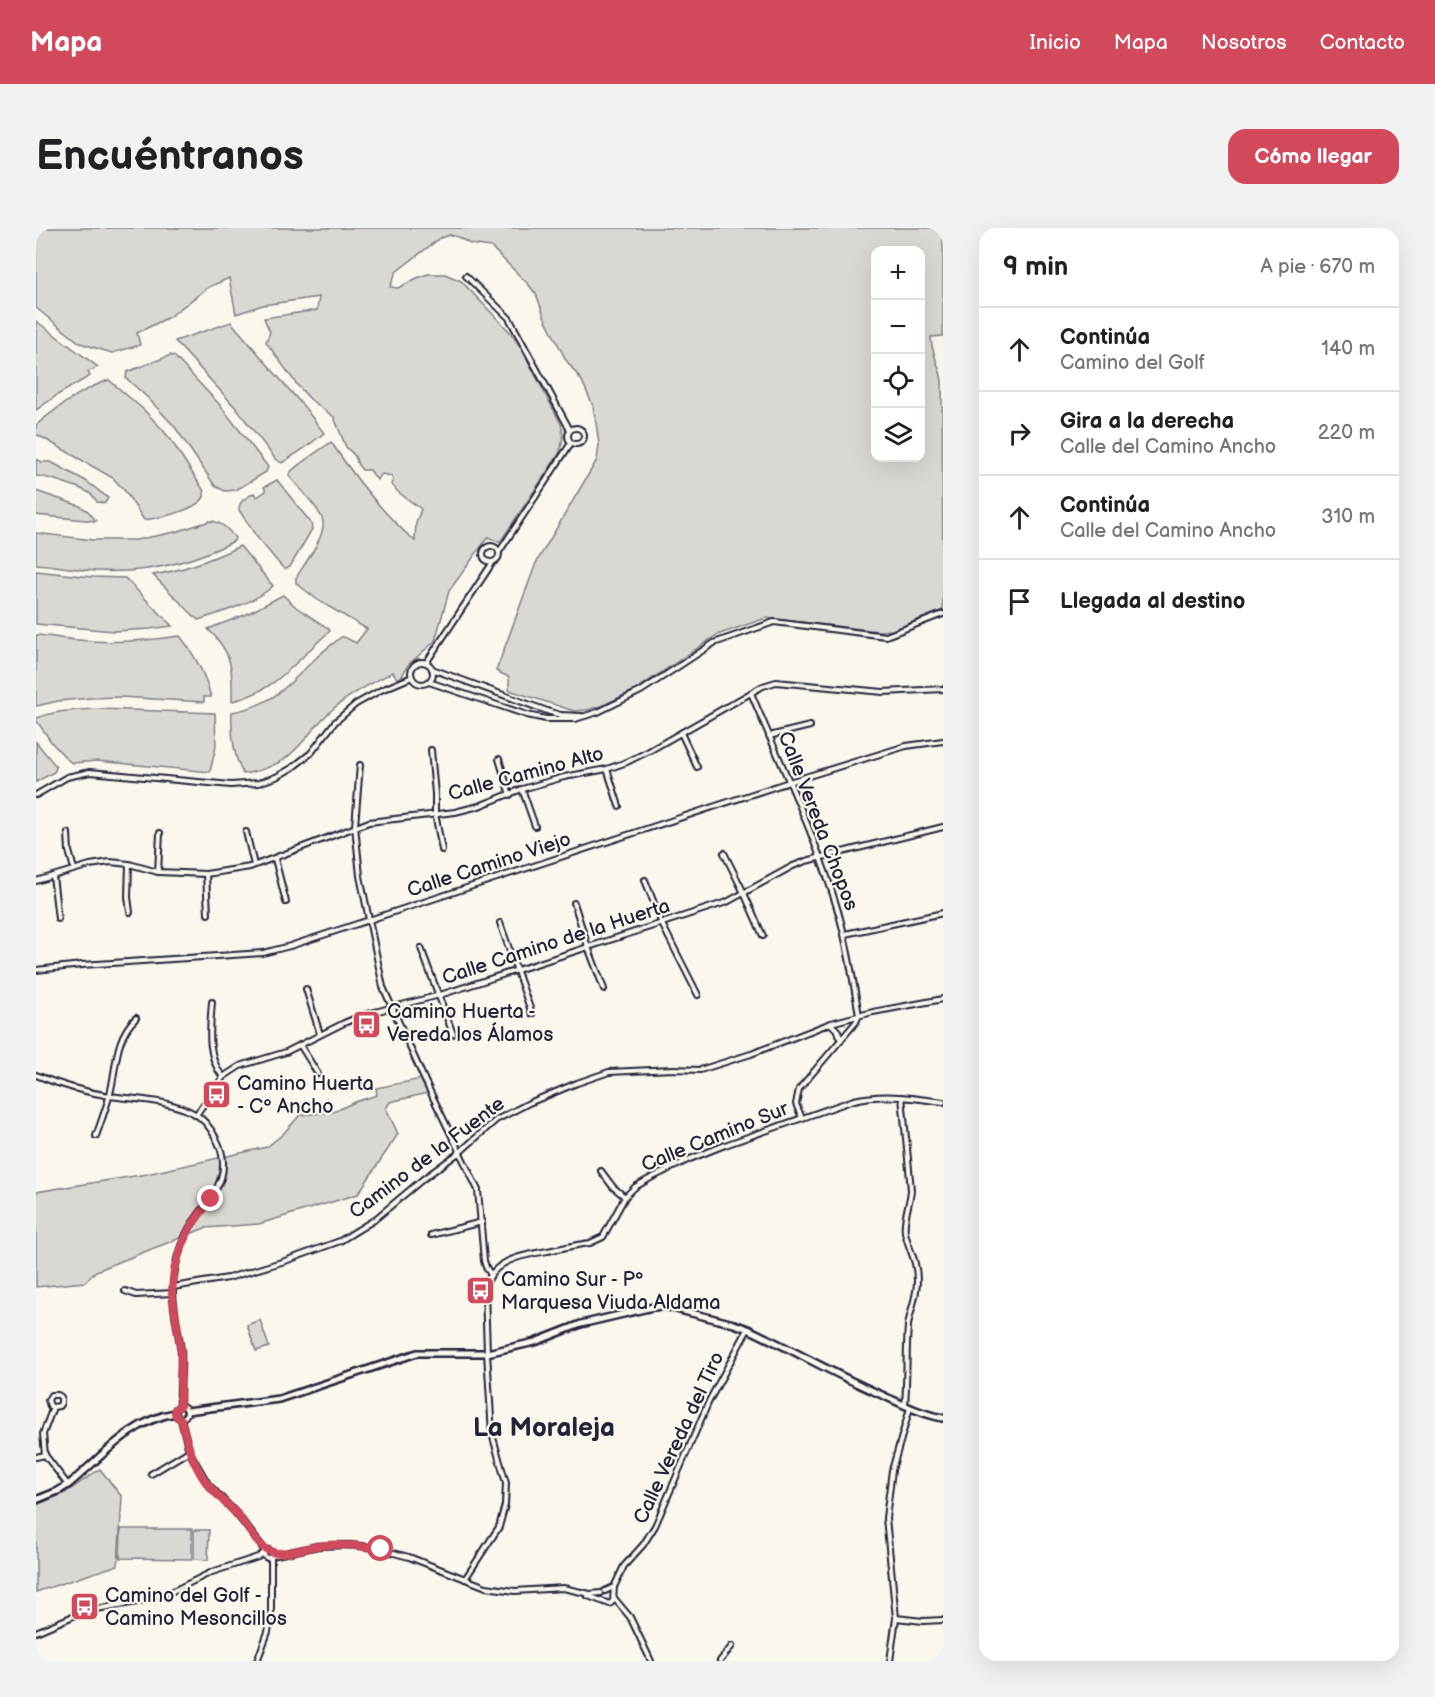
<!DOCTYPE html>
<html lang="es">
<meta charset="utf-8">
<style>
:root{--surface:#fff;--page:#f2f2f2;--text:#202124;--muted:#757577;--line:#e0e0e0;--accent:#d1495b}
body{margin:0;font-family:"Balsamiq Sans",sans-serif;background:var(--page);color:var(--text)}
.controls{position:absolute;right:18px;top:18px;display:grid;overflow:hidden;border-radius:12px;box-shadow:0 6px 24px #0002}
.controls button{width:54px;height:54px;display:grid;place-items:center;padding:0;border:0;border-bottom:2px solid var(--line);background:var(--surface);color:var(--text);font:30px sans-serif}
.stop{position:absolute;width:18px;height:18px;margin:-14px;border:4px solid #d1495b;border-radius:50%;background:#fff}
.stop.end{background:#d1495b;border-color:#fff;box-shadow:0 2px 6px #0008}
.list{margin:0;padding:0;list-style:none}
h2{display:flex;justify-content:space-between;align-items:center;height:78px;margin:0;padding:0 24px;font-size:26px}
h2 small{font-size:20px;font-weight:400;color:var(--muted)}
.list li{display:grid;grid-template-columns:39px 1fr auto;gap:18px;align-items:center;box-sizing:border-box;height:84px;padding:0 24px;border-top:2px solid var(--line)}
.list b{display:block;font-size:22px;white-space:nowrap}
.list p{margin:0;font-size:20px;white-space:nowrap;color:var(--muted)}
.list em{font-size:20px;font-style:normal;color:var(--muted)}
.icon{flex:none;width:33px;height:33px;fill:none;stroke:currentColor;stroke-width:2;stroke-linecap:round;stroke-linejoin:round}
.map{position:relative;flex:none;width:907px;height:1433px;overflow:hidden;border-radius:18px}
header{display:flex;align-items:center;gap:36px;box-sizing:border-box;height:84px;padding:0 30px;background:var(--accent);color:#fff}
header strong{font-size:28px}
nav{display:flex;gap:33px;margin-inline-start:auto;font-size:21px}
.intro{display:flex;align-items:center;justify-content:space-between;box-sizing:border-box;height:144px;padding:0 36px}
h1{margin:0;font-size:42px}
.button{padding:15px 27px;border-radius:18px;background:var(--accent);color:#fff;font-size:21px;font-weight:700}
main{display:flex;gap:36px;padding:0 36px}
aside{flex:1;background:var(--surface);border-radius:18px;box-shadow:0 6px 24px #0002}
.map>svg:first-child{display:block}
.green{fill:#dbd8d3;stroke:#7e7d87;stroke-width:1.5;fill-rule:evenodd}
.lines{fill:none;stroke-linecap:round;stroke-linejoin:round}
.minor-casing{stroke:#22223b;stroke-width:8}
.tertiary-casing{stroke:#22223b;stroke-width:10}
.minor{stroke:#fbf7ec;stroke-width:4}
.tertiary{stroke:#fbf7ec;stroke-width:5}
.route{stroke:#d1495b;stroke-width:8}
.labels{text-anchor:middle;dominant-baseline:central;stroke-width:4.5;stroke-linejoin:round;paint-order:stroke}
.street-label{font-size:20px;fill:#22223b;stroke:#fbf7ec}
.poi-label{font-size:20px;fill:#22223b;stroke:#fbf7ec;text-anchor:start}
.district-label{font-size:26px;font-weight:bold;fill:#22223b;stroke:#fbf7ec}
</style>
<header>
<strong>Mapa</strong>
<nav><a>Inicio</a><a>Mapa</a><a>Nosotros</a><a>Contacto</a></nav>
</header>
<div class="intro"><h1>Encuéntranos</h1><a class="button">Cómo llegar</a></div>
<main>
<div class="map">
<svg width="907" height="1433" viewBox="0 0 907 1433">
<rect width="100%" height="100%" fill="#fbf7ec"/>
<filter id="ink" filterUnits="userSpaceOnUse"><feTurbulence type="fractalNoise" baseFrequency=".0167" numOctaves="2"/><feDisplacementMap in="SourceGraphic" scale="12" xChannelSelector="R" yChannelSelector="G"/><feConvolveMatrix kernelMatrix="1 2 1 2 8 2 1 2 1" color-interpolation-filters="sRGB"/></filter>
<g filter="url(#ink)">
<!-- green -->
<g class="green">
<path d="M0,0H907V108L895,109C895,125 904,138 906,153L907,382L857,402L843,403L730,390L681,407L599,462L565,478L551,482L538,483L473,462V449L460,443L500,335L561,232L563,216L560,195L557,178L546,153L530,132L509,90L500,66L492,56L455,19L434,16L422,9L414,7L404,10L360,44L354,59L362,60L381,50L392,46H409L425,53L474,104L485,120L525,196C528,207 527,215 523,226L466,311L463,314L452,309L413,363L399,413L372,437L366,448L361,451L357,444C336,455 316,465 298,480C262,512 262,537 207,546C197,527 195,506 196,484C240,476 250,458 280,430C288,422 297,416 305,409H308L320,415L331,401L283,373L260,355V350C268,336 293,305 286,290C281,278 263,260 254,249L253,246C257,239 286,221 295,214C319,250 345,284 379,313L380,295L385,281L362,264L355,256L357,252L355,248L346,246L341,252L334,242H326L322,237L319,228L310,219L298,189L275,172L262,158L230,114L234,104L228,90L281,82L283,69L227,77L200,86L193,50L173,59L133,89L101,105L104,117L76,125L44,115L0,80ZM840,22H884V230H840Z"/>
<polygon points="0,93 62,139 52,144 54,148 23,166 0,182"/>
<polygon points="195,94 269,180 288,205 269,220 246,235 240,232 200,180 139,113"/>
<polygon points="135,127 139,129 183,176 232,239 230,244 200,262 189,263 179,258 139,199 112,170 90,150 91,144"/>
<path d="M73,152L108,182L126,201L135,212L168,263V269C159,283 124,290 108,292L89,263L77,250L0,206V197C22,179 46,161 73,152Z"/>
<path d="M0,231L6,234H15L50,253L72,270L69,275L61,274C61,273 56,267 55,266C47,260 10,248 0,248Z"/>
<path d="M241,252L275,295L276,301L254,339L249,341L246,339L220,308L203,282C203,272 210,270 218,265L221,269L230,263L228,259Z"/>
<polygon points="0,263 44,278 52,283 60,293 0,287"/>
<path d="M174,293C186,294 192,301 199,310L198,313C155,335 109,346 60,343C40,342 20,337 0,336V305L57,312H100L139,304Z"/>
<path d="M204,318L237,358C218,375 187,384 162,392L117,347C148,342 175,332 204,318Z"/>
<polygon points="0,343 56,349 89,350 136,398 114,401 78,403 0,396"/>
<path d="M247,367L260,379L293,401L294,403C260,432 241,463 196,473C197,440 196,424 172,401L211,386Z"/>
<path d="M0,407C14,408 28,411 42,412C76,416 109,413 144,408C159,427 169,446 175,469H168V474L84,469L54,470L22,473L0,478Z"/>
<path d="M64,481L179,485L180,518L174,544L61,533L36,535L32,532L16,515L0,492L1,490C21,482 43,482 64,481Z"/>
<polygon points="0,514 19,537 20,540 18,544 0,554"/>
<polygon points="385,851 392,865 354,874 350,880 362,906 322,966 223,996 169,1000 60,1043 49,1054 0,1059 0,964 111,946 231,919 247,906 264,887 297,884 319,874 341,867 340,860"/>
<polygon points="224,1092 233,1119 220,1123 211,1097"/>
<polygon points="64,1241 86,1269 82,1337 0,1364 0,1277 29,1265"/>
<polygon points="85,1301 156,1301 156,1331 84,1330"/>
<polygon points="158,1302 173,1302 172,1332 158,1331"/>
</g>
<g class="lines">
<defs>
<g id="minor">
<polyline points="430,48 473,90 534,202"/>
<circle cx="540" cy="208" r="8"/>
<circle cx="455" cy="326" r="8"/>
<polyline points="463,324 535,215"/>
<circle cx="386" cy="445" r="11"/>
<polyline points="390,435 457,334"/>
<polyline points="396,441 514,484 525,487 545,488"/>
<polyline points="393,454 491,487 510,491 539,491 562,484 605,463 678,415 738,394 850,408 907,386"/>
<path d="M715,465C745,537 780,608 802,683C812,717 817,753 823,787L820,794L763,861L760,876L766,890"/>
<polyline points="645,505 661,539"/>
<polyline points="733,508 774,498"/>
<polyline points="395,522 399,566 399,585 406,622"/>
<polyline points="463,531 474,567"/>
<polyline points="324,537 319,598 324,648 347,759 389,853 442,962 448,1033 450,1039 455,1047"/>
<polyline points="571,541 583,578"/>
<polyline points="486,561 499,598"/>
<polyline points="0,567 31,549 54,544 195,557 222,555 240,549 256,540 275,525 299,494 320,476 345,462 376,449"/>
<polyline points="210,604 218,637"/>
<polyline points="32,605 33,623 38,641"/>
<polyline points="688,625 708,665 727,708"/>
<polyline points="239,631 250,674"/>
<polyline points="93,636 92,669 94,684"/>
<polyline points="122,644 124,605"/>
<polyline points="170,646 172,686"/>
<polyline points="17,648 22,691"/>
<polyline points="609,652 626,696 662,767"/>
<polyline points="0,653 54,637 74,634 93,636 122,644 170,646 214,639 333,594 419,584 443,578 486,561 528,549 571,541 591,534 613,523 727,458 740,454 847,464 907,461"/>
<polyline points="538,675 552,719 568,761"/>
<polyline points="464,695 496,786"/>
<polyline points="809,706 907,685"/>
<polyline points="385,720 417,806"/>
<polyline points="0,742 46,737 227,725 254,718 753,554 870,518 907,513"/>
<polyline points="270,761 284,806"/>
<path d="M176,774C174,800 170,828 187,849"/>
<polyline points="795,796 802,803 805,812"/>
<polyline points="264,817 282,846"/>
<path d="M0,847C24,857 49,864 74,868C102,872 134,872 159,886C168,891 175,901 180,910C200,949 174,968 154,999C147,1011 141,1028 139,1042C133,1070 142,1096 145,1124C146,1142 143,1160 144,1178"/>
<path d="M866,869L875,962C874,976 867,990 869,1004C873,1023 881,1031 881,1053C881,1069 874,1083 872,1098C870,1124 871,1151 869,1178"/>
<polyline points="160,887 187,849 204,838 250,824 308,795 327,787 404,767 691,674 757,638 770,633 907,599"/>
<path d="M60,908C65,894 70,880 74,866C81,839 78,811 100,790"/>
<polyline points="565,943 577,959 589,969"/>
<polyline points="395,1007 446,994"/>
<polyline points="137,1059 192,1050 249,1033 304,1013 338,992 387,951 424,924 460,892 493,875 541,855 573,844 637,841 664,842 715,826 795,795 837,784 907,771"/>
<polyline points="89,1063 100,1067 137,1065"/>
<circle cx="145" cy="1184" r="6"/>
<polyline points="17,1179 23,1178 25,1175 25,1169 22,1167 15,1167 12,1172 14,1178 17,1179 7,1206 9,1227 32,1257"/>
<polyline points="145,1191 153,1223 172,1256 199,1284 225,1317 229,1324"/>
<polyline points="0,1229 9,1227"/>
<polyline points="115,1246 153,1223"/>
<circle cx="232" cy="1326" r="4"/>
<polyline points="236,1328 282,1318 314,1317 335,1319 373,1329 450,1359 479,1363 527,1360 554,1366 565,1365"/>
<path d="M429,1351L463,1299L469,1277L470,1255L456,1206L451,1125L449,1063C453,1032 487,1027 512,1023C526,1020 540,1017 554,1015L567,1009L589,969L599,959L613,951L654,931L689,917L818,872C848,865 877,870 907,874"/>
<polyline points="578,1359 588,1338 607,1317 619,1298 673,1173 712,1101"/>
<polyline points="552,1368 574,1376 577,1373 578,1359 569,1363"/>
<polyline points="578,1370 594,1389 615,1433"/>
<polyline points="860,1390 887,1393 907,1392"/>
<polyline points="0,1404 49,1383 101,1374 137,1363 176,1344 222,1329 228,1325"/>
<polyline points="221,1433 232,1404 235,1385 235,1330"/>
<polyline points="684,1433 696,1418"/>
<polyline points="854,1433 860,1390 850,1290 856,1242 874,1180"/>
</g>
<g id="tertiary">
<path d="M151,1183L243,1171L381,1125H451L499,1114L545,1096L617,1079L628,1078L698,1096L712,1101C757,1122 800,1147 846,1167C866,1176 885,1186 907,1190"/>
<path d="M0,1272L22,1263L32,1257C65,1230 95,1192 139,1185"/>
</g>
</defs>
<!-- minor casing -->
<use href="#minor" class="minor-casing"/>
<!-- tertiary casing -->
<use href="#tertiary" class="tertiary-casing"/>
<!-- minor -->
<use href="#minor" class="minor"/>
<!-- tertiary -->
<use href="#tertiary" class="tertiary"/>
</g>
</g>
<g class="lines" filter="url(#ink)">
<!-- route -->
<path class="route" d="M175,971L153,1001L142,1029L138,1044L136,1065L145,1124L144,1178L139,1181V1185L141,1189L145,1191C151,1214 157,1239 173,1258C183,1270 195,1279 205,1291C213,1302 223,1320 236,1324C246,1328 269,1320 281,1318C302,1315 324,1318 345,1321"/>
</g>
<!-- icons -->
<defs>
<symbol id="bus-square" viewBox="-11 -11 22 22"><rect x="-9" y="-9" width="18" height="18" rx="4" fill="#d1495b" stroke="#fbf7ec"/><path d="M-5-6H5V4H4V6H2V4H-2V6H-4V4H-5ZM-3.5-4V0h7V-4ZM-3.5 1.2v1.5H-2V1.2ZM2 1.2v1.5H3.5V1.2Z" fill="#fff"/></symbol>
</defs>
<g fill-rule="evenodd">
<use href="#bus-square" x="314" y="780" width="33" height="33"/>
<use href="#bus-square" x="164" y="850" width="33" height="33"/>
<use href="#bus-square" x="428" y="1046" width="33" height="33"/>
<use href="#bus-square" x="32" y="1362" width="33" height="33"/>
</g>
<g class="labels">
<!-- street labels -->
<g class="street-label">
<text transform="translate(490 546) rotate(-15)">Calle Camino Alto</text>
<text transform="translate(782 593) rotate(69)">Calle Vereda Chopos</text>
<text transform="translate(453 637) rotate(-18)">Calle Camino Viejo</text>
<text transform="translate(520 714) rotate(-18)">Calle Camino de la Huerta</text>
<text transform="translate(679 909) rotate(-22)">Calle Camino Sur</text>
<text transform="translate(391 930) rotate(-37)">Camino de la Fuente</text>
<text transform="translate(643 1210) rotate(-65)">Calle Vereda del Tiro</text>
</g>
<!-- poi labels -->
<g class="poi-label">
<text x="351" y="784">Camino Huerta -<tspan x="351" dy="23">Vereda los Álamos</tspan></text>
<text x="201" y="856">Camino Huerta<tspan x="201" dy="23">- Cº Ancho</tspan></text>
<text x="465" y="1052">Camino Sur - Pº<tspan x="465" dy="23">Marquesa Viuda Aldama</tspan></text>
<text x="69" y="1368">Camino del Golf -<tspan x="69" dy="23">Camino Mesoncillos</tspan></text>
</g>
<!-- district labels -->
<g class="district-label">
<text x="508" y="1200">La Moraleja</text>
</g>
</g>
</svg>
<div class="controls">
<button>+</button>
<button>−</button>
<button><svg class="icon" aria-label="locate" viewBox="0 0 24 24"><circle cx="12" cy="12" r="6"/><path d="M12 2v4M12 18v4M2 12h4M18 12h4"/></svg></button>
<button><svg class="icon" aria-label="layers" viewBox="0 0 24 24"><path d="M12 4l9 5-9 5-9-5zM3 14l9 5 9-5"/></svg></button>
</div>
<div class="stop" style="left:345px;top:1321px"></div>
<div class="stop end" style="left:175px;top:971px"></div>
</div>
<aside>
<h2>9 min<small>A pie · 670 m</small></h2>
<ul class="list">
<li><svg class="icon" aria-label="ahead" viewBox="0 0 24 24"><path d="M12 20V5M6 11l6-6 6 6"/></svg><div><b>Continúa</b><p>Camino del Golf</p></div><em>140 m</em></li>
<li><svg class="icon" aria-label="right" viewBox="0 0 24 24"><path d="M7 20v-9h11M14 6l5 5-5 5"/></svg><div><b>Gira a la derecha</b><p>Calle del Camino Ancho</p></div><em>220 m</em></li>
<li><svg class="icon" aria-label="ahead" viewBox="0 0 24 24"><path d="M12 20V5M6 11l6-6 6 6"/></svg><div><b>Continúa</b><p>Calle del Camino Ancho</p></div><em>310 m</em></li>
<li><svg class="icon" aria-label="arrive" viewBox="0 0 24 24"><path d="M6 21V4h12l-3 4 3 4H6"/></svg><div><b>Llegada al destino</b></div></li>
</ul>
</aside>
</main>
